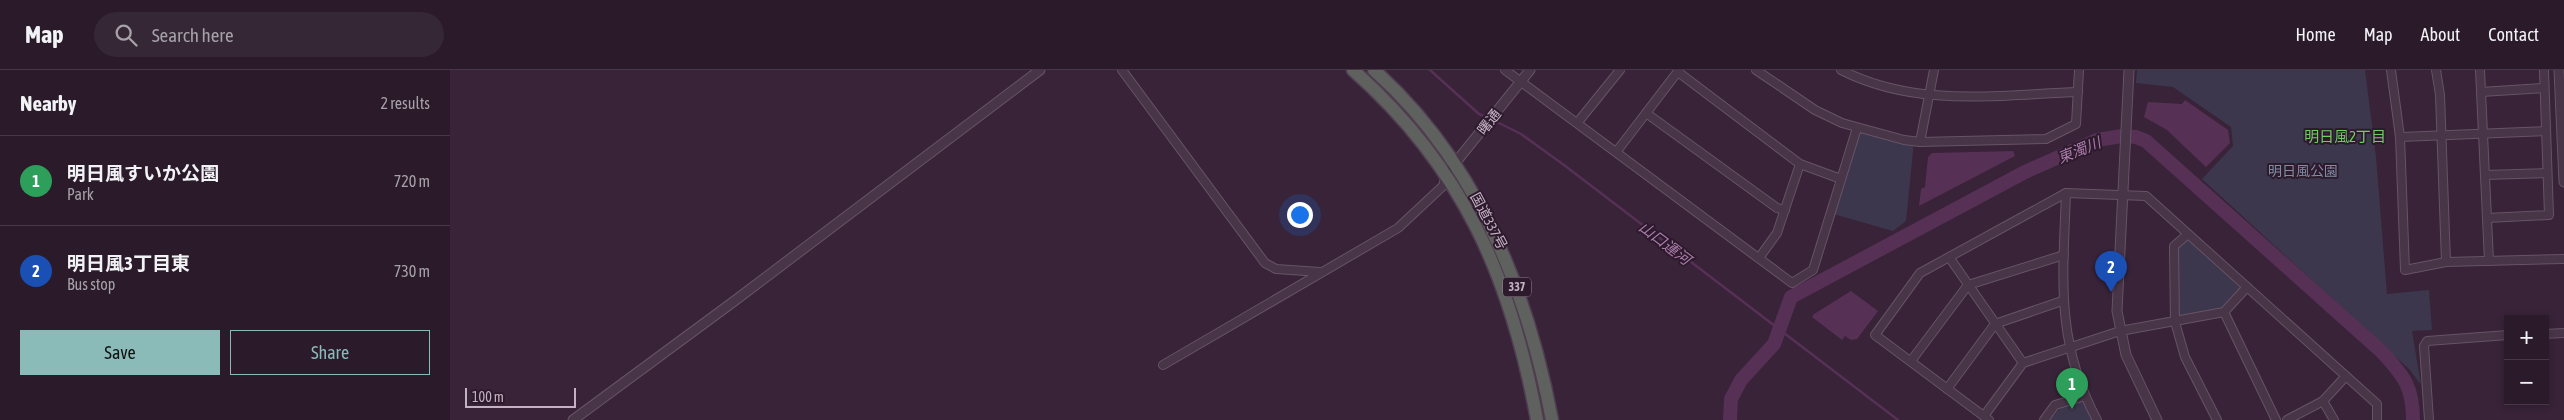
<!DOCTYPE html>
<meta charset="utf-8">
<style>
:root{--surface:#2a1a2a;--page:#362736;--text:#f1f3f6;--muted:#a5a1a8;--line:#463847;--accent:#8bbbb9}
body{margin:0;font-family:"Asap Condensed","Noto Sans JP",sans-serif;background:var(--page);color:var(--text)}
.controls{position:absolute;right:15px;bottom:15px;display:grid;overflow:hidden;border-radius:0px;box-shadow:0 2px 8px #0003}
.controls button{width:45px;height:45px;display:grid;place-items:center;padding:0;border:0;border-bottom:1px solid var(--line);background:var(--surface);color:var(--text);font:25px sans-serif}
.scale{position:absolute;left:15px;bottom:12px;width:111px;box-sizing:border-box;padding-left:5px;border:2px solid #c5b1c4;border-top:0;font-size:14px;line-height:18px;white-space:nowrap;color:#c5b1c4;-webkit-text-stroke:4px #2d1b2d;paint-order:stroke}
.you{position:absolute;left:849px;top:144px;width:18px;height:18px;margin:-12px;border:4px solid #fff;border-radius:50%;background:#1a73e8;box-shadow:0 0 0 8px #1a73e833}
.badge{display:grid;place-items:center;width:32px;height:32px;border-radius:50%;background:var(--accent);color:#fff;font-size:16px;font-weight:700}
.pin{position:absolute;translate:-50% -41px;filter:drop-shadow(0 1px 2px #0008)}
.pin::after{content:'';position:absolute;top:26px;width:18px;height:15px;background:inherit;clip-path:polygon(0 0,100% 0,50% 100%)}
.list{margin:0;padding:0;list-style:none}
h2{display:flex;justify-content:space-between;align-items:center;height:65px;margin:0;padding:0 20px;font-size:21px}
h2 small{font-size:16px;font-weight:400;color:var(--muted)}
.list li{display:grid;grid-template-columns:32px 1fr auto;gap:15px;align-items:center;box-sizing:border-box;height:90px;padding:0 20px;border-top:1px solid var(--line)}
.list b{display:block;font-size:19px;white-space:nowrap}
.list p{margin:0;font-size:16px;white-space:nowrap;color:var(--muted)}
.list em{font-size:16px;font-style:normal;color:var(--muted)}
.actions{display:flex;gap:10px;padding:15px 20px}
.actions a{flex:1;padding:11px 0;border:1px solid var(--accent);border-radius:0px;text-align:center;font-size:18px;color:var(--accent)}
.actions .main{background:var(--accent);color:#111}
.icon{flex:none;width:28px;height:28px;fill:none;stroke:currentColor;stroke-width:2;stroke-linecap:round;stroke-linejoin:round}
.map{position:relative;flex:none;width:2114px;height:350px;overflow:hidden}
header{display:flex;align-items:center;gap:30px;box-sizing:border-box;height:70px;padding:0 25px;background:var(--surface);border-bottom:1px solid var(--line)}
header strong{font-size:24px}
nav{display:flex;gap:28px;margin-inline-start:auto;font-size:18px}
.search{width:350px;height:45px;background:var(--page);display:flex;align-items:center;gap:12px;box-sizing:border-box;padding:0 18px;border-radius:28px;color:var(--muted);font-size:19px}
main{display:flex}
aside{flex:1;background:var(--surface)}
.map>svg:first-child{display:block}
.green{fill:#3d374d}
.water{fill:#563055}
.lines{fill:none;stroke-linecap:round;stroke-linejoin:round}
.stream{stroke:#563055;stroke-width:2.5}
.river{stroke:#563055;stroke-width:14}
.minor-casing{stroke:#665466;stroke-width:10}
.tertiary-casing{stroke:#665466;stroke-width:11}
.trunk-casing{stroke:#503e50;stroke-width:15}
.minor{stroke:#483648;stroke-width:8}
.tertiary{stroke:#483648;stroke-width:9}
.trunk{stroke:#5e615e;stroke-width:12}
.labels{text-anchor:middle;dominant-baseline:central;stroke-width:4;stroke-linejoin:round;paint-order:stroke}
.shield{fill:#2d1b2d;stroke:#978497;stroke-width:1}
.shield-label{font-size:12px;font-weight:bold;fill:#c5b1c4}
.street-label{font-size:14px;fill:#c5b1c4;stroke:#2d1b2d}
.park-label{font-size:14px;fill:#808ca4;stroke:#2d1b2d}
.neighbourhood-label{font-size:15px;fill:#71cd64;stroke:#2d1b2d}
.water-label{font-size:15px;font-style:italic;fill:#ab7baa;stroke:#2d1b2d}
</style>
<header>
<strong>Map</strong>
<div class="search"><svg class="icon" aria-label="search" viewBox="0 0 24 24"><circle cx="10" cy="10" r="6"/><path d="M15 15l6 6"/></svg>Search here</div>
<nav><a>Home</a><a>Map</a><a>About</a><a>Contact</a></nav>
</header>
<main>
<aside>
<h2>Nearby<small>2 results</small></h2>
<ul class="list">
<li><span class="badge" style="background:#2e9e5b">1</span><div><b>明日風すいか公園</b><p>Park</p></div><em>720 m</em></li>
<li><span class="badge" style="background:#1a4fb4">2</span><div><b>明日風3丁目東</b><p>Bus stop</p></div><em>730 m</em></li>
</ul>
<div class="actions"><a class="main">Save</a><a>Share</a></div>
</aside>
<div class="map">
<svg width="2114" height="350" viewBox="0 0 2114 350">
<rect width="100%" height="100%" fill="#382338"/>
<!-- green -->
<g class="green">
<polygon points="1687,0 1915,0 1926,87 1937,224 1979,220 1982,260 1962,261 1971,315 1960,300 1752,109 1783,76 1781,57 1723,17 1686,13"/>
<polygon points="1407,58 1464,71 1456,151 1443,161 1380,143"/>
<polygon points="1738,164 1797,217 1774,242 1725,252 1724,176"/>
<polygon points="1632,329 1642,350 1600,350 1611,337"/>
</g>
<!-- water -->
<g class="water">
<polygon points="1735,30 1778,60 1780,73 1756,97 1717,60 1694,47 1698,32 1732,34"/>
<polygon points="1563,81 1565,86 1469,136 1471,119 1475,117 1478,87 1482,83"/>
<polygon points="1401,221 1428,241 1407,269 1401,270 1395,266 1392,270 1362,247 1364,244"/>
</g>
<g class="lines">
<!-- stream -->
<g class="stream">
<polyline points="980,0 1029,44 1038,48"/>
<polyline points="1043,50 1071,64 1114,95 1448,350"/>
</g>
<!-- river -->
<path class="river" d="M1280,350L1281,329L1291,310L1324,274L1341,227L1575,102L1647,70L1672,66L1686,67L1696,71L1932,282C1954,306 1963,317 1963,350"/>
<defs>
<g id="minor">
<polyline points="672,0 815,193 826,199 870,202"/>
<polyline points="1055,0 1342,213 1363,200 1407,58"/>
<polyline points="1306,0 1365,40 1392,53 1454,70 1470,72 1596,69 1626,54 1629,0"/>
<path d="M1391,0C1466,38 1546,25 1628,22"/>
<polyline points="1941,0 1950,67 1955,200 1996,192"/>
<polyline points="1986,0 1990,25 1996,192 2114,189"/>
<polyline points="2030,0 2039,191"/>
<polyline points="1228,2 1350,94 1391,109"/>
<polyline points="2031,22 2094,18"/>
<polyline points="1196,43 1327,138 1335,140"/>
<polyline points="1128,52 1170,0"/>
<polyline points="1950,67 2096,61"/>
<polyline points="1470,72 1484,0"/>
<polyline points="1167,81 1229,0"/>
<polyline points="2035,105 2097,103"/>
<path d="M1616,123C1613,207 1605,272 1647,350"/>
<polyline points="2037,148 2099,145 2094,0"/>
<polyline points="1738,164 1724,176 1725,252 1735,287 1767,350"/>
<polyline points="1499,187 1573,293"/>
<polyline points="1309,188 1327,163 1350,94"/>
<polyline points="1774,242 1826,350"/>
<polyline points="2095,264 2114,263"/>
<polyline points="1461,291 1518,215 1614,185"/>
<polyline points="713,295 948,158 993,116 996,105"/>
<polyline points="1497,319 1545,254 1612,231"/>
<polyline points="1873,331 1884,350"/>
<polyline points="1534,346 1573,293 1670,261 1774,242 1797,217"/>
<polyline points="1539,350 1425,265 1470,203 1616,123 1696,126 1927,334 1927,350"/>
<polyline points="1594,350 1605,335 1635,326"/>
<polyline points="1837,350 1873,331 1896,306"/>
<polyline points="1979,350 1974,276 1977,271 2058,265"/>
</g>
<g id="tertiary">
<polyline points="1679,0 1667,241 1676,285 1707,350"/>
<polyline points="2109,0 2114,112"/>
<polyline points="1002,97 1080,0"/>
<polyline points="123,350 283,232 590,0"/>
</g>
<g id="trunk">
<path d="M903,0C1013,97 1061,208 1087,350"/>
<path d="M924,0C1026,91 1077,218 1102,350"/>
</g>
</defs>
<!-- minor casing -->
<use href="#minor" class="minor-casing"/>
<!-- tertiary casing -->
<use href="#tertiary" class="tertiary-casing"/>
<!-- trunk casing -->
<use href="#trunk" class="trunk-casing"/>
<!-- minor -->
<use href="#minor" class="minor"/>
<!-- tertiary -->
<use href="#tertiary" class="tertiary"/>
<!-- trunk -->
<use href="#trunk" class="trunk"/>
</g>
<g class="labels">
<!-- shield labels -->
<rect class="shield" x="1053" y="207.5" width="28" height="19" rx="4"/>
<g class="shield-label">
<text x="1067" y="217">337</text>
</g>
<!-- street labels -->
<g class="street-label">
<text transform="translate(1039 52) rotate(-52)">曙通</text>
<text transform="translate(1039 151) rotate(62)">国道337号</text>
</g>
<!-- park labels -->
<g class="park-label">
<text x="1853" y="101">明日風公園</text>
</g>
<!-- neighbourhood labels -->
<g class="neighbourhood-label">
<text x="1895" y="66">明日風2丁目</text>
</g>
<!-- water labels -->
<g class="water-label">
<text transform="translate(1629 80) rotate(-22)">東濁川</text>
<text transform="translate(1215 173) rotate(37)">山口運河</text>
</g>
</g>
</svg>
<div class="controls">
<button>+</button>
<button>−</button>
</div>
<div class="scale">100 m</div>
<div class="you"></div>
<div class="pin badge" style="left:1622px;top:339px;background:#2e9e5b">1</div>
<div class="pin badge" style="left:1661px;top:222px;background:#1a4fb4">2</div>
</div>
</main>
